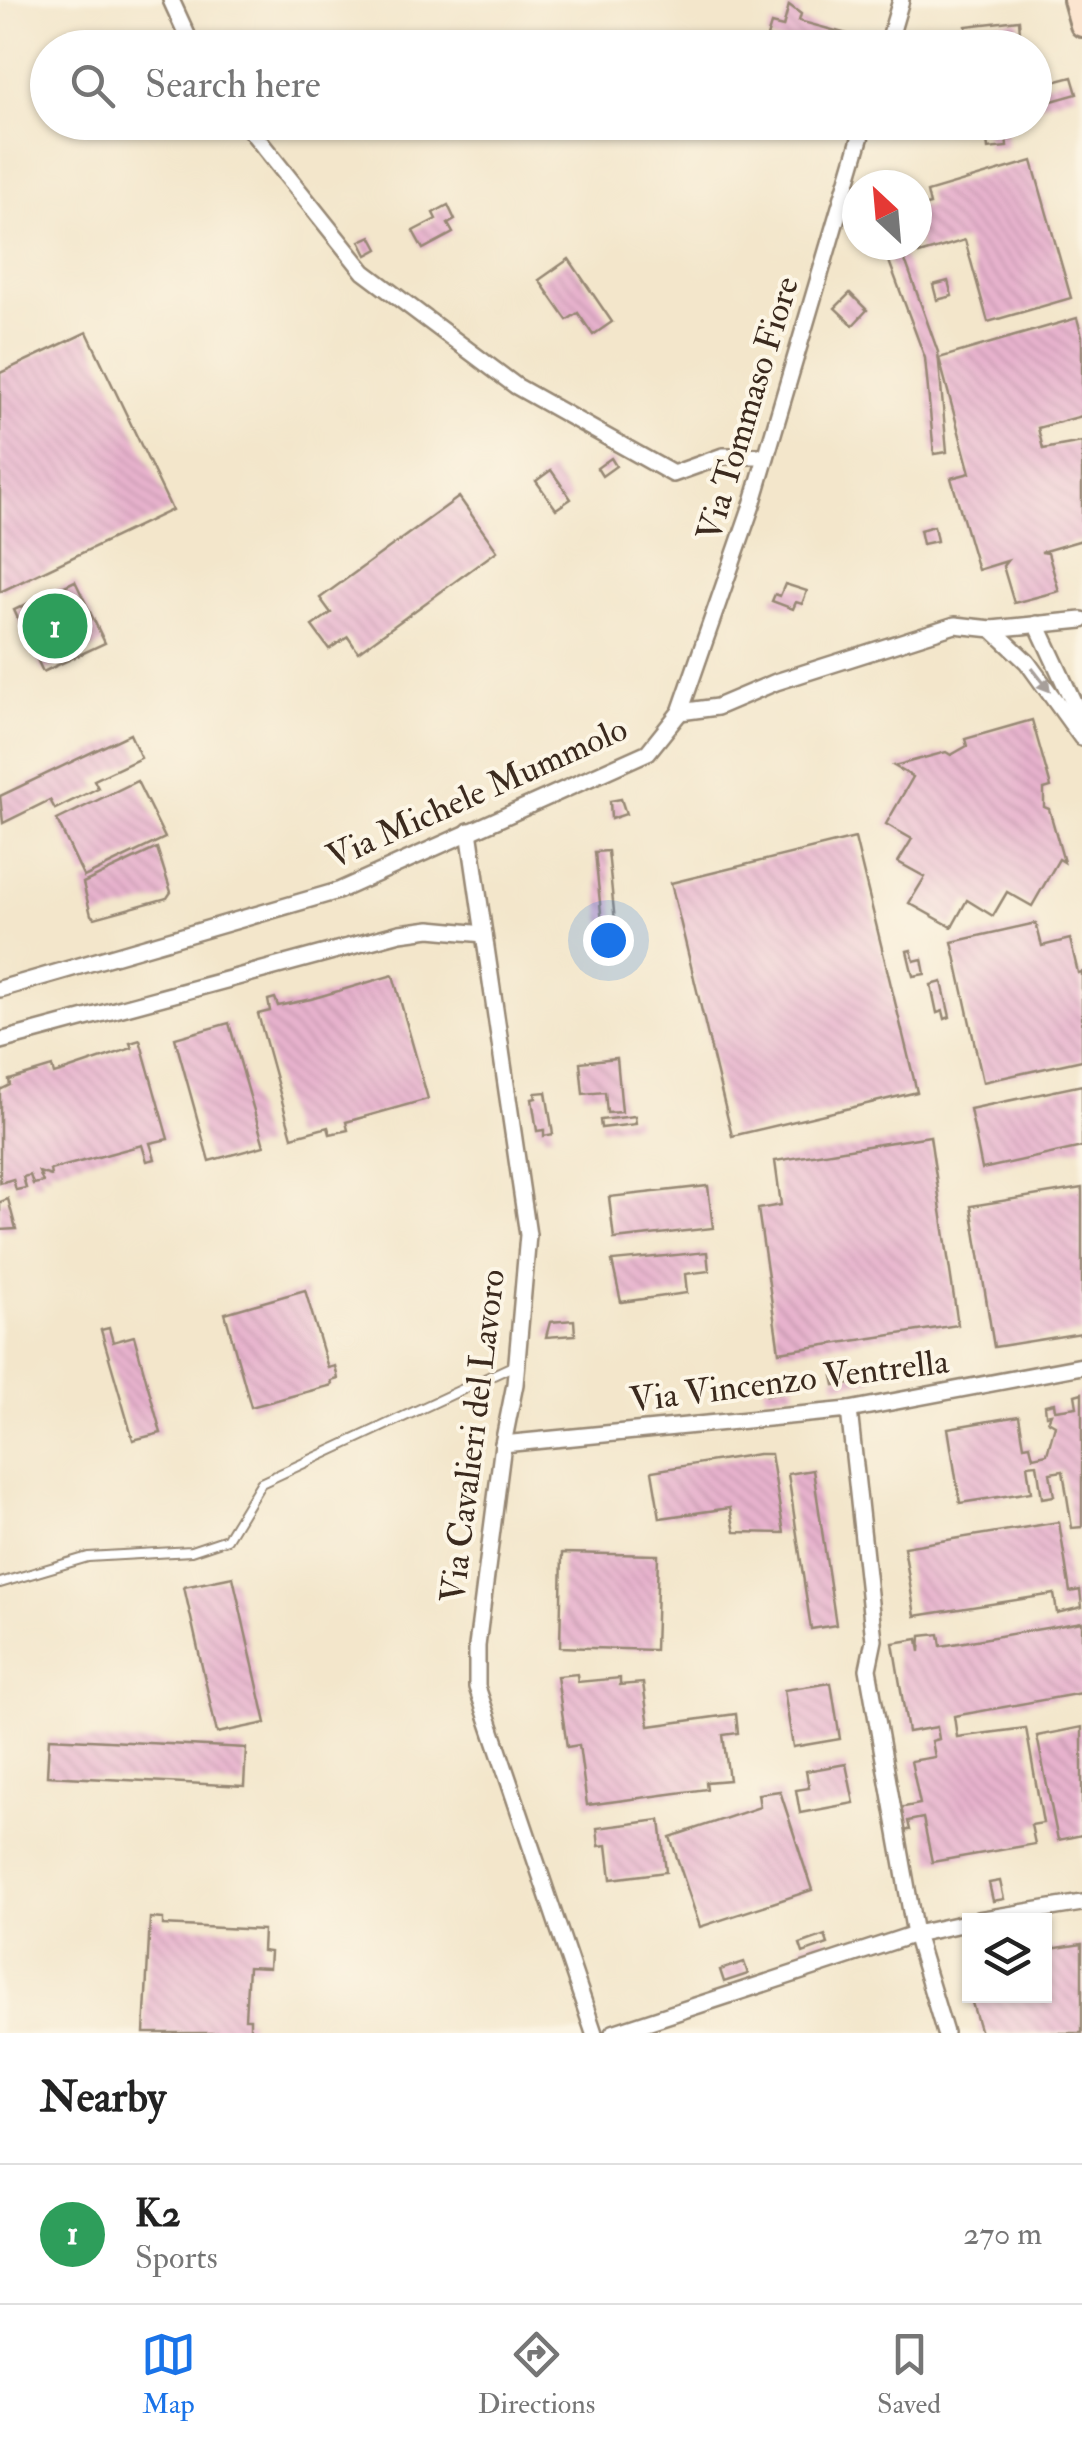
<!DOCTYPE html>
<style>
:root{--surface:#fff;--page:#f6f6f6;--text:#222;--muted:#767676;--line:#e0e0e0;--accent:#1a73e8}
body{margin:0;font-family:"IM FELL Double Pica",serif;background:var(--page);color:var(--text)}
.controls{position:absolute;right:30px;bottom:30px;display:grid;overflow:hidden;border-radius:0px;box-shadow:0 2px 8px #0004}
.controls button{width:90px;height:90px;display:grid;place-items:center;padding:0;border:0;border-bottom:2px solid var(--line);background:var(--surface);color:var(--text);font:50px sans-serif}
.compass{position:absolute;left:842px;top:170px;width:90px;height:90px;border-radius:50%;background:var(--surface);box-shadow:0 2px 8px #0004;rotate:334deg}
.you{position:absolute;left:608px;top:940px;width:35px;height:35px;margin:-25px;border:8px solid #fff;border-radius:50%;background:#1a73e8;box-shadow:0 0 0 15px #1a73e833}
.badge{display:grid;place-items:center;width:65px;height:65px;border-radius:50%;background:var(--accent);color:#fff;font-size:32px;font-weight:700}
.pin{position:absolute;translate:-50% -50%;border:5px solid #fff;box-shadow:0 2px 10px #0006}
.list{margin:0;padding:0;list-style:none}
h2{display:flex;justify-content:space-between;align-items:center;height:130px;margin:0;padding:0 40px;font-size:42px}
h2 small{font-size:32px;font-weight:400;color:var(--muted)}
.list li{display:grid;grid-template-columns:65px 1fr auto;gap:30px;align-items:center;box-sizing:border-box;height:140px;padding:0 40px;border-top:2px solid var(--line)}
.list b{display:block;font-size:38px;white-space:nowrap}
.list p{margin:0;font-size:32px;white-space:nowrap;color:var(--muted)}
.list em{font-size:32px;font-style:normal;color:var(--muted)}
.icon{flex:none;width:55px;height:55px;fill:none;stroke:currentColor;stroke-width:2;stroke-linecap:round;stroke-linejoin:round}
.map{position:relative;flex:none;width:1082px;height:2033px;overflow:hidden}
.search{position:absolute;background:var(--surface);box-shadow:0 2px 8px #0004;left:30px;right:30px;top:30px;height:110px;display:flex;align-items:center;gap:25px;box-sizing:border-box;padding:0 35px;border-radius:55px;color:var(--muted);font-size:38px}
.sheet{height:270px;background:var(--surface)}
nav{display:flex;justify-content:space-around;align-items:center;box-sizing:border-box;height:140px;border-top:2px solid var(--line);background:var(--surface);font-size:28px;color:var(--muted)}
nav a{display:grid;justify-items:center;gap:5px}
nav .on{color:var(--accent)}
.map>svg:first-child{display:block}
.building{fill:url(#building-back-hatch)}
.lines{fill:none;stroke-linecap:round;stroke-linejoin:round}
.service-casing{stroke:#978874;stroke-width:12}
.minor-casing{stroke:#978874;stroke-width:20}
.secondary-casing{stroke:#978874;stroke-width:28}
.service{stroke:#fff;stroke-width:8}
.minor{stroke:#fff;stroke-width:15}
.secondary{stroke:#fce5d0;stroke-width:22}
.oneway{fill:#a79f9a}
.labels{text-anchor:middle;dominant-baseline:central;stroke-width:8;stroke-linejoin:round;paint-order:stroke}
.street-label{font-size:35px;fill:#3b2a1e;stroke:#fcf5e5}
</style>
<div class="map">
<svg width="1082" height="2033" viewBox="0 0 1082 2033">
<defs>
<pattern id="building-back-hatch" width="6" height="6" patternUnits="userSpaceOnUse" patternTransform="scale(2.5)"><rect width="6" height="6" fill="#e7b2cd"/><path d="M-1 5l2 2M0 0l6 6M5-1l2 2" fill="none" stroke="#c799b0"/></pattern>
</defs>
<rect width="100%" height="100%" fill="#fcf5e5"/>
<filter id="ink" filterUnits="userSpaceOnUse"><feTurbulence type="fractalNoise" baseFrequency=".01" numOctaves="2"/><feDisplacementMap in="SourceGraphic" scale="20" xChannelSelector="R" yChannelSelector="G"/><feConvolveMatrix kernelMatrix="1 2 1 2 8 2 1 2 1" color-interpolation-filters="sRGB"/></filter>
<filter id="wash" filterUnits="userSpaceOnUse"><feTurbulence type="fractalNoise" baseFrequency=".0048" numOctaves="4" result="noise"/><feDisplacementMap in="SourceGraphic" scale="40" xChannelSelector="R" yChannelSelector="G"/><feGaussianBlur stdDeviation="2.25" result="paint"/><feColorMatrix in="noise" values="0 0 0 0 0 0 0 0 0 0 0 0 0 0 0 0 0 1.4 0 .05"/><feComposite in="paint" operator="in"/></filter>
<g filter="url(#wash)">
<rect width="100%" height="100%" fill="#f3e6cb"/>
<g id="blocks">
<!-- building -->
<g class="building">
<polygon points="789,5 801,14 799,21 858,37 855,48 825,48 827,41 817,38 815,48 802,48 767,37 771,24 783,27"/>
<polygon points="1019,20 1020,33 967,37 966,26"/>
<polygon points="1072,77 1077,94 1034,106 1034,87"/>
<polygon points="985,122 1005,122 1007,147 988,149"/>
<polygon points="1032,161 1071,298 988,322 965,240 919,254 917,208 930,205 927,192"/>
<polygon points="448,205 455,220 448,224 453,233 423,249 413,231 436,219 433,213"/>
<polygon points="371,236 378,249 367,255 360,241"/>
<polygon points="883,245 896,245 907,265 938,352 947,452 934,454 925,358"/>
<polygon points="569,259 612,322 593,335 578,313 567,320 539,280"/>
<polygon points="948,281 952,296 937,300 933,285"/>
<polygon points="850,293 867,310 853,325 835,308"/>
<polygon points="1077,318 1082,336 1082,416 1038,428 1043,449 1082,442 1082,540 1041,552 1048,553 1059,591 1014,603 1003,566 1007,561 978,570 951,478 970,473 939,358"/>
<polygon points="87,332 172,510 0,592 0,373"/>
<polygon points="611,458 616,466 602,476 597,468"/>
<polygon points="551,470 571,499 556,509 536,481"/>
<polygon points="459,497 497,551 358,652 348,637 329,649 312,626 331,613 320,598"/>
<polygon points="934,526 937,541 923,544 920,530"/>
<polygon points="75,581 105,643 43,672 14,610"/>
<polygon points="785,584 807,591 802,604 796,602 793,609 772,601 775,594 780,596"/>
<polygon points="1032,720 1051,787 1044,789 1044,807 1049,809 1064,862 1059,859 1032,906 1007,892 993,916 967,900 952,927 909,903 925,877 898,862 912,839 886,824 913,777 894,766 946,752 951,755 967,746 965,739"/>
<polygon points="130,734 141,758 94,780 98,788 55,809 50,800 3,823 0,796"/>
<polygon points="137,781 165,838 84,877 57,820"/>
<polygon points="621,799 626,814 611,819 610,801"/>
<polygon points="855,838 917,1092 732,1136 671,883"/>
<polygon points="157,848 171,892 167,898 95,918 91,915 83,883"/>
<polygon points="608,851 615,922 602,923 595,852"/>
<polygon points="1036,923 1042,946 1070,939 1078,973 1082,972 1082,1060 983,1082 952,942"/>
<polygon points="911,950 914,961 922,959 925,974 913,976 907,951"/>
<polygon points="393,975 428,1099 346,1122 348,1130 330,1134 328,1127 292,1137 258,1014 270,1011 268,1000 275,998 278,1006 311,999"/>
<polygon points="942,982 950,1017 945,1019 943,1011 937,1013 931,985"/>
<polygon points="229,1023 264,1146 209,1161 175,1038"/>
<polygon points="140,1040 168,1139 150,1143 155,1159 147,1161 142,1145 50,1170 51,1176 39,1172 43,1182 33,1184 30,1175 23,1177 26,1188 16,1190 13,1179 0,1183 0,1090 10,1085 9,1080 52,1067 54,1074 67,1070 132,1048 130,1043"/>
<polygon points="617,1058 622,1112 607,1113 605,1092 583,1094 580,1062"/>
<polygon points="1082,1085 1082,1147 982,1169 970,1109"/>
<polygon points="546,1092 553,1134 544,1136 544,1130 537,1131 532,1099 536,1098 535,1093"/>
<polygon points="635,1116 636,1124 601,1128 600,1120"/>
<polygon points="930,1136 958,1325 779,1352 758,1209 781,1205 775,1161"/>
<polygon points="708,1186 713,1228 614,1239 609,1197"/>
<polygon points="1082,1188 1082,1333 994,1347 971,1206"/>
<polygon points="8,1199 16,1229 0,1230 0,1202"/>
<polygon points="707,1252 709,1271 685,1274 687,1293 621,1302 612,1261"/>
<polygon points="305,1290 328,1368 335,1366 338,1379 331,1381 332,1385 251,1407 225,1313"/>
<polygon points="574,1320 575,1335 546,1337 550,1322"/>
<polygon points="109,1328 113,1342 134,1336 161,1433 133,1440 101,1330"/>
<polygon points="872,1371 873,1380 835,1385 833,1376"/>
<polygon points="794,1382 795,1391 766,1395 764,1386"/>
<polygon points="1082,1393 1082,1527 1072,1528 1063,1471 1050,1473 1054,1496 1042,1498 1037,1464 1027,1465 1031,1492 960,1503 948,1428 1019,1416 1024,1446 1030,1445 1033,1457 1047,1454 1055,1425 1048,1421 1051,1414 1046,1415 1045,1405 1054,1403 1055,1410 1077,1407 1075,1395"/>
<polygon points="758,1454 771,1454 784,1533 735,1532 730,1508 660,1518 652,1471"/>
<polygon points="813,1470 836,1625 811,1629 788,1474"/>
<polygon points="1059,1522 1070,1592 1080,1590 1082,1607 1057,1613 1054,1594 915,1616 904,1547"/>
<polygon points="562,1553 658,1555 655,1650 560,1647"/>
<polygon points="233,1577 266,1723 217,1733 184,1587"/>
<polygon points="1082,1622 1082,1693 954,1716 957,1737 1026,1728 1043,1823 1031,1825 1035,1844 932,1862 923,1818 908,1821 910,1830 902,1831 899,1808 920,1804 911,1761 935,1757 932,1741 939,1739 937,1727 908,1732 893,1643 918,1639 920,1652 921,1636 939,1634 941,1646"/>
<polygon points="577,1674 578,1682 620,1678 620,1685 643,1683 649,1726 736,1714 738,1733 723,1735 729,1780 706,1782 707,1789 587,1805 579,1745 567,1747 557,1676"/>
<polygon points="831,1683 840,1739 793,1747 784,1690"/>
<polygon points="1082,1727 1082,1835 1058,1840 1037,1736"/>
<polygon points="49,1738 246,1748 244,1786 47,1776"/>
<polygon points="846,1764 854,1803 800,1813 796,1790 809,1788 806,1771"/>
<polygon points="780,1791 812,1890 700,1927 670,1837 760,1807 758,1794"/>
<polygon points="660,1820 666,1872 611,1879 607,1845 599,1846 597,1828"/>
<polygon points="1000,1881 1004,1899 993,1901 989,1883"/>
<polygon points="150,1918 163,1919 163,1925 263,1930 262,1951 270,1952 269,1968 248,1967 245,2019 250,2019 250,2033 144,2033"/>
<polygon points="825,1935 828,1944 803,1953 800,1944"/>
<polygon points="1082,1944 1082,2033 981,2033 970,1996 1044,1996 1044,1950"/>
<polygon points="744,1962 748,1974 724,1982 720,1970"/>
</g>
</g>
</g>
<g filter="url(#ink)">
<use href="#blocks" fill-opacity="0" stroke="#978874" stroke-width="2.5"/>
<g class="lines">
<defs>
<polyline id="service" points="0,1583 88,1557 191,1551 227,1539 261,1483 517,1364"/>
<g id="minor">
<polyline points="171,0 193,48"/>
<polyline points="887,48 901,0"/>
<polyline points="244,122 364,272 516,386 673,474 723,456 766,456"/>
<polyline points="1037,624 1082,721"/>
<polyline points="992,629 1027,662 1082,738"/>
<polyline points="680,712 717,707 776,682 955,625 992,629 1082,620"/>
<polyline points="469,831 528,1235 515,1384 503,1444 477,1646 477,1687 594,2033"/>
<polyline points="0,989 338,891 648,752 680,712 752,505 865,122"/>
<polyline points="0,1041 400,933 430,929 484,934"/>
<polyline points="849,1410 874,1640 868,1669 915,1934 945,2033"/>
<polyline points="503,1444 849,1410 1082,1366"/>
<polyline points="977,1920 1082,1903"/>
<polyline points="613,2033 915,1934 970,1922"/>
</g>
<polyline id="secondary" points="1075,0 1082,25"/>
</defs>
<!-- service casing -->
<use href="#service" class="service-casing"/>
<!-- minor casing -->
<use href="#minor" class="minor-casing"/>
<!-- secondary casing -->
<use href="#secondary" class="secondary-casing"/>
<!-- service -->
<use href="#service" class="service"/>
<!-- minor -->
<use href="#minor" class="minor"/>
<!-- secondary -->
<use href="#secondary" class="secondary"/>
</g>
<!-- one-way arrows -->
<defs><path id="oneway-solid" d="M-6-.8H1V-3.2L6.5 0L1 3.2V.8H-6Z" transform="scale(2.5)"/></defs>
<use class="oneway" href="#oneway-solid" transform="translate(1041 680) rotate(52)"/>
</g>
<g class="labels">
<!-- street labels -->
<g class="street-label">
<text transform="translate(748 409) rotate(-73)">Via Tommaso Fiore</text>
<text transform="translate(477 793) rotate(-24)">Via Michele Mummolo</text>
<text transform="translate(789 1381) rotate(-7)">Via Vincenzo Ventrella</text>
<text transform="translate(473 1436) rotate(-83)">Via Cavalieri del Lavoro</text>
</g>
</g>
</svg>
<div class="controls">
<button><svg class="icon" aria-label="layers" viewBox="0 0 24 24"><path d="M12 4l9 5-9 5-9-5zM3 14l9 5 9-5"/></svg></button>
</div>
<svg class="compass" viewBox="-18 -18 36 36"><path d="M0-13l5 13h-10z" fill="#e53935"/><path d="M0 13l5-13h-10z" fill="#767676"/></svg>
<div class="you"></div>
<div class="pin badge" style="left:55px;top:626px;background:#2e9e5b">1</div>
<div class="search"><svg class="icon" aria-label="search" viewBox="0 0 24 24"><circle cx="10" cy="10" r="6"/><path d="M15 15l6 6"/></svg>Search here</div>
</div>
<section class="sheet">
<h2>Nearby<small></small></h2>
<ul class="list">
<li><span class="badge" style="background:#2e9e5b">1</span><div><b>K2</b><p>Sports</p></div><em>270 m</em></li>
</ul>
</section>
<nav>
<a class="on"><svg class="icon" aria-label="map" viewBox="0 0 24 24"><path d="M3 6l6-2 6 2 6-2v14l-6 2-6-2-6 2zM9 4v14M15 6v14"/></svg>Map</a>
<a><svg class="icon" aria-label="directions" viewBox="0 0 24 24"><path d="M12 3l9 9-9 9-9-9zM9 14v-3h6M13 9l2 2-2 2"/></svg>Directions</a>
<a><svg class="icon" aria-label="saved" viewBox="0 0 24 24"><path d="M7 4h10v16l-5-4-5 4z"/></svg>Saved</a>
</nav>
